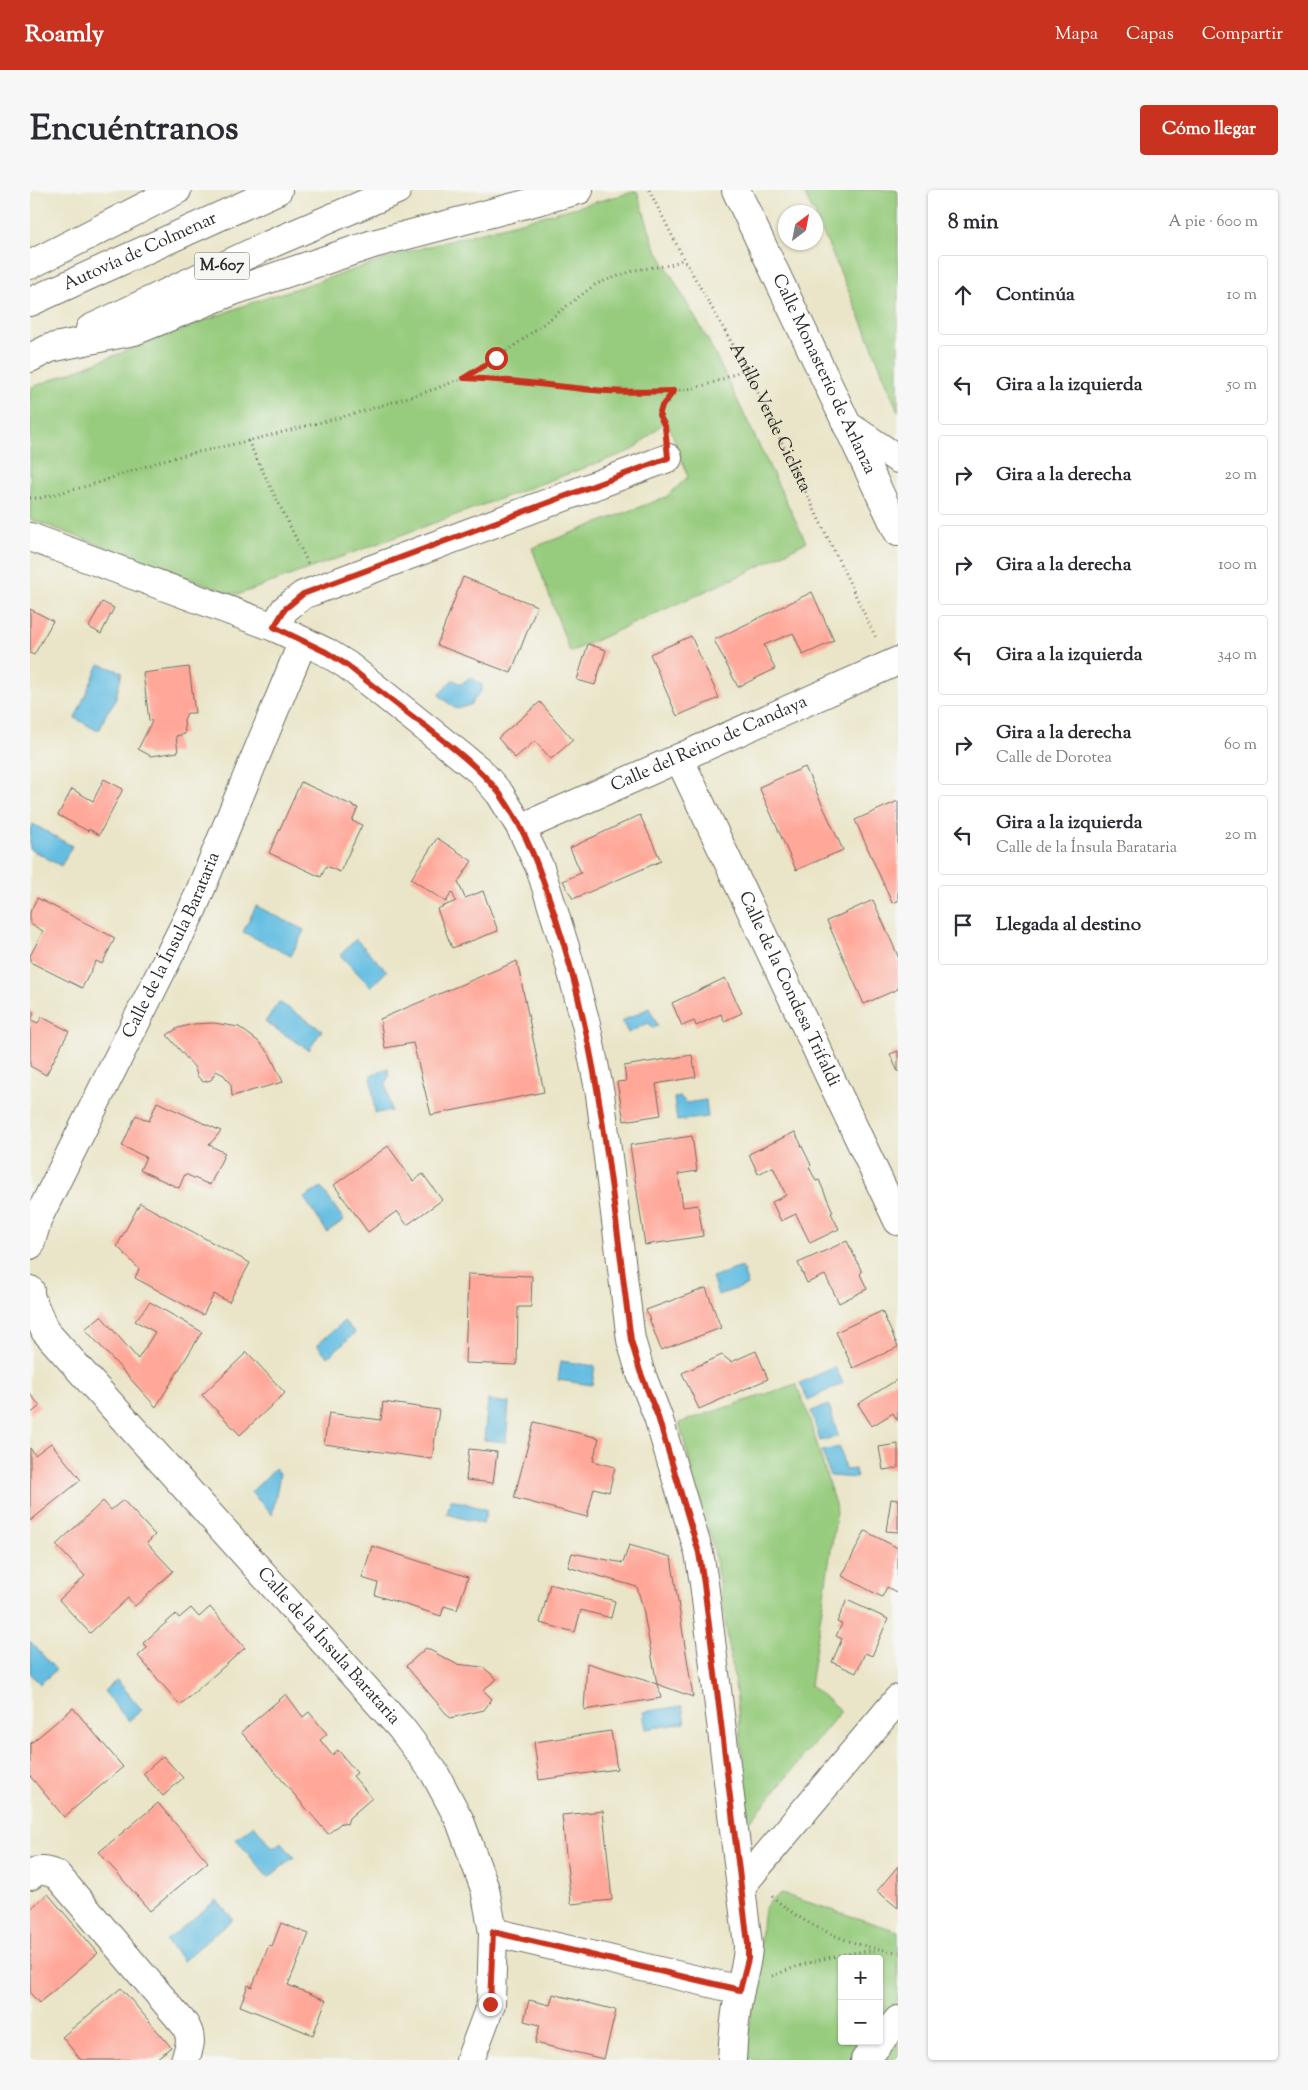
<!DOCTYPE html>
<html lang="es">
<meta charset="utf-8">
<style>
:root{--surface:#fff;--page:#f7f7f7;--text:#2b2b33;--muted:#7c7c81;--line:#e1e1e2;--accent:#c8321e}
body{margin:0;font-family:"Sorts Mill Goudy",serif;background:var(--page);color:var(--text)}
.controls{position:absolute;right:15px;bottom:15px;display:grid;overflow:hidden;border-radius:5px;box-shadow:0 1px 4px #0004}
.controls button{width:45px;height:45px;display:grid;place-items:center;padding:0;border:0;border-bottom:1px solid var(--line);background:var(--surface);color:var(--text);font:25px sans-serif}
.compass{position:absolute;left:748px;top:15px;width:45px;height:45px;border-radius:50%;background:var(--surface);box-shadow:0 1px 4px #0004;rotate:32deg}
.stop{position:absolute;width:15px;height:15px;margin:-11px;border:4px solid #c8321e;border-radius:50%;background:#fff}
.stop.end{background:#c8321e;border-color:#fff;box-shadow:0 1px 5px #0008}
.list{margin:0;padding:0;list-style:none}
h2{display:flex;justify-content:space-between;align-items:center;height:65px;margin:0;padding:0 20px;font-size:21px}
h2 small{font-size:16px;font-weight:400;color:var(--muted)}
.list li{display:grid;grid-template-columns:32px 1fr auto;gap:15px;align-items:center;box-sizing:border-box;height:80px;margin:0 10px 10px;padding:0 10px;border:1px solid var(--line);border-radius:5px}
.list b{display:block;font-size:19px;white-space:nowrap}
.list p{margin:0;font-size:16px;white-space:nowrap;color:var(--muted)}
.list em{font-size:16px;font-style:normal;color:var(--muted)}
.icon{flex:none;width:28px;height:28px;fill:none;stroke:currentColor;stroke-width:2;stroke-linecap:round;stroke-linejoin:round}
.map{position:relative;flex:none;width:868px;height:1870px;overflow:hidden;border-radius:5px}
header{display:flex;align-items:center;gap:30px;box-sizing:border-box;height:70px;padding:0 25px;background:var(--accent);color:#fff}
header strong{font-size:24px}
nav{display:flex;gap:28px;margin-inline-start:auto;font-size:18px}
.intro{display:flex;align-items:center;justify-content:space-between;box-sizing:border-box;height:120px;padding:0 30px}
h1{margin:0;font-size:35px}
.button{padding:12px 22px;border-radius:5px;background:var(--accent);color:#fff;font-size:18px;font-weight:700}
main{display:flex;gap:30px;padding:0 30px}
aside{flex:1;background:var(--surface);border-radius:5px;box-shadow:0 1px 4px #0004}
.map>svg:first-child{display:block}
.green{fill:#97cc7e;stroke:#617c54;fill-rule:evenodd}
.water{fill:#65bee2;stroke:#487486}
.building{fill:#ffa799}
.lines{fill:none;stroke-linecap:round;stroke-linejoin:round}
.minor-casing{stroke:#6e6c62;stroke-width:30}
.highway-casing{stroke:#6e6c62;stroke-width:30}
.path{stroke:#6e6c62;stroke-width:3;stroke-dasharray:1 4;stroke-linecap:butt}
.minor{stroke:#fff;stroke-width:28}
.highway{stroke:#fff;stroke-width:28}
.route{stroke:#c8321e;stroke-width:6}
.labels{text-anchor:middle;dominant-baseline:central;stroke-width:4.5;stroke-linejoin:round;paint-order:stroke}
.shield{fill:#f6f6f2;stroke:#686867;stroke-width:1}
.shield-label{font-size:16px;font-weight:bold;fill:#2b2b2b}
.street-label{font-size:18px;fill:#2b2b2b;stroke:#f6f6f2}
</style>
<header>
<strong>Roamly</strong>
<nav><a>Mapa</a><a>Capas</a><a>Compartir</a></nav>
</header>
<div class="intro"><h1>Encuéntranos</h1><a class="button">Cómo llegar</a></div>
<main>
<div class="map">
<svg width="868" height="1870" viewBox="0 0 868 1870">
<rect width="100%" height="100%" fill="#f6f6f2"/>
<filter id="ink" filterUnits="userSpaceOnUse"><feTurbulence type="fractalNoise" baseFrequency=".02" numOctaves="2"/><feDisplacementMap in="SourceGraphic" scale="10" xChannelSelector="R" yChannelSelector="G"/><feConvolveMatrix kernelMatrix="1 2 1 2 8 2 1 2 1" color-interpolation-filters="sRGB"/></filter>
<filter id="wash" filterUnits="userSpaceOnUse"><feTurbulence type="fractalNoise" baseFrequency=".0096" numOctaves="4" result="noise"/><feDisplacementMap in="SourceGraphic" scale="20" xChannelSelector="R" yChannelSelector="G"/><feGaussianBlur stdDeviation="1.12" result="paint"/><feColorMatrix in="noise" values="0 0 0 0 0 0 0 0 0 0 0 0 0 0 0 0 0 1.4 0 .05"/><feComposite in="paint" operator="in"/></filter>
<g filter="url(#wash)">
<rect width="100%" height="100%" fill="#eae5c8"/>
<!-- green -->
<g class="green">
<polygon points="773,0 868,0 868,222 836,141 786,27 786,22 783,22"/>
<polygon points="607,1 624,55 679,152 776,352 716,383 540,462 502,358 636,307 658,287 637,230 603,260 210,404 200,403 0,329 0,198 215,115 381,61"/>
<polygon points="766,1194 776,1218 807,1321 780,1495 811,1521 722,1629 718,1628 706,1501 684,1360 649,1233"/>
<path d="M752,1704L868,1741V1870H715L734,1719L740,1711ZM812,1769H849V1851H812Z"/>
</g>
<!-- water -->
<g class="water">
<polygon points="69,474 92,482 85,511 76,524 70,539 66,540 45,528"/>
<polygon points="439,488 442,488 452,495 452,500 440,515 426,519 409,505 421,491 424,490 431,494"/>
<polygon points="3,634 42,656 31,676 0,659 0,639"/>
<polygon points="226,716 274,740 261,766 213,742"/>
<polygon points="326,749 357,781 341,797 310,765"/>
<polygon points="249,812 292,840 279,860 235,832"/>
<polygon points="619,818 628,836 623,838 618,833 598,843 592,831"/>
<polygon points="358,878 359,886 356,893 361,921 345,923 341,885"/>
<polygon points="651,907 656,913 676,910 678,927 647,931 644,908"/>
<polygon points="291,997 314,1030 297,1042 274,1008"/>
<polygon points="712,1077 718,1095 688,1105 682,1087"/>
<polygon points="314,1131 325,1143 298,1167 287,1155"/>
<polygon points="531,1171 565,1176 562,1195 528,1190"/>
<polygon points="805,1177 813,1193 778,1210 770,1193"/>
<polygon points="458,1210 479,1213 476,1252 454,1250"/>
<polygon points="799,1215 808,1246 790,1251 781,1221"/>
<polygon points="810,1257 815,1280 825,1279 827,1288 800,1286 792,1261"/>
<polygon points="245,1279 250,1284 242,1325 221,1302"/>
<polygon points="421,1309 457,1320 453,1334 417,1324"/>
<polygon points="0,1451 26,1480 10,1494 0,1483"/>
<polygon points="87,1490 112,1520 98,1531 74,1501"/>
<polygon points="652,1516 655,1533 616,1539 613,1522"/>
<polygon points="224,1635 243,1658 251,1652 264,1667 238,1688 206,1649"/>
<polygon points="186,1710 203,1729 153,1771 136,1751"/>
</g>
<g id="blocks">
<!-- building -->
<g class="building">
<polygon points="433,387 507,416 481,483 407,455"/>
<polygon points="782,402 804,451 773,465 763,443 734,455 745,479 708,497 684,450"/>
<polygon points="72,412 84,418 71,444 59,437"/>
<polygon points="0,419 23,431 4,465 0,463"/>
<polygon points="661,446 689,508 647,526 620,464"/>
<polygon points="558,454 576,460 565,495 547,490"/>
<polygon points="159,477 165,523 157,523 154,530 155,544 146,546 148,562 121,566 108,559 122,531 119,530 113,483"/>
<polygon points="510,512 543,550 521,569 505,551 485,568 468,548"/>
<polygon points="775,577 813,660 766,680 729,597"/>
<polygon points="74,589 93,599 69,645 59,639 58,641 28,625 42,599 63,611"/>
<polygon points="271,592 328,618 322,631 332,635 310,682 296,676 291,687 239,663"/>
<polygon points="868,611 868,711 862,713 825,630"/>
<polygon points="610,625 631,671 543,709 533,691 551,683 540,658"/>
<polygon points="407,648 442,671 428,692 435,708 453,701 468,741 422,758 407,719 426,711 422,702 416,712 381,689"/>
<polygon points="7,708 85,748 72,774 66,771 52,798 0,772 0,766 13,741 0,734 0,722"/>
<polygon points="843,710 868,766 868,799 834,814 797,731"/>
<polygon points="487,771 514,902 401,925 383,853 355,858 350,829"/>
<polygon points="695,788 712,823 694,831 691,824 666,836 664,831 652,836 642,813"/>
<polygon points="0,820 4,823 1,830 8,833 12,827 39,841 16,885 0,876"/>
<polygon points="184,833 209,837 228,851 239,863 253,892 202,906 201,895 194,885 186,881 181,890 173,892 167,886 165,878 137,845 148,838 163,834"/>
<polygon points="868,861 868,882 860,864"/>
<polygon points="662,865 666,887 626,894 631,925 594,931 587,892 596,891 594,876"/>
<polygon points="127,912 191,941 179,955 195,963 180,995 155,984 149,998 110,980 116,967 92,956 106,925 119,931"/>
<polygon points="765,942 781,975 779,977 786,991 789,990 803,1022 801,1023 809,1039 780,1053 766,1024 751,1031 742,1012 756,1005 743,977 728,984 719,964"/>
<polygon points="662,946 667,981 648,984 653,1017 668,1015 673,1046 615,1055 600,955"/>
<polygon points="358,956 383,991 393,984 412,1010 377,1035 367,1021 338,1042 304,995"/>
<polygon points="110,1013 220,1073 199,1112 184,1104 173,1125 105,1088 109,1079 87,1056"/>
<polygon points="817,1051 832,1082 830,1084 837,1099 809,1113 795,1085 777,1093 768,1073"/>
<polygon points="438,1084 502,1086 501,1117 488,1117 487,1175 435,1173"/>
<polygon points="676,1098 691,1138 631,1160 616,1120"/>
<polygon points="120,1112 172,1142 126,1217 55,1139 71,1126 108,1169 125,1142 105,1131"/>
<polygon points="852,1121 868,1157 823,1178 806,1142"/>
<polygon points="726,1161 738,1189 669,1219 652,1183 692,1165 701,1172"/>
<polygon points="217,1162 255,1203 210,1245 172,1205"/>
<polygon points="868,1189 868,1231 863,1223 842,1236 828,1214"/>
<polygon points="0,1204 10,1216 0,1224"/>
<polygon points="353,1212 409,1220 402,1269 294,1254 299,1223 351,1230"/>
<polygon points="504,1232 569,1248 563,1271 585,1277 579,1302 564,1298 557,1327 484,1308"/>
<polygon points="21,1253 51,1290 0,1331 0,1258 5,1265"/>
<polygon points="868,1254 868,1278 853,1280 849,1257"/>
<polygon points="439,1259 467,1262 463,1293 436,1290"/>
<polygon points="861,1309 868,1310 868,1342 856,1341"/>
<polygon points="93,1310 125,1345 117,1353 143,1381 105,1416 98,1408 60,1443 29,1410 55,1386 26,1355 73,1311 81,1320"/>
<polygon points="835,1341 868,1358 868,1403 857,1397 852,1407 812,1386"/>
<polygon points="599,1355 641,1367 663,1507 627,1494 613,1419 607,1397 538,1377 542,1363 593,1373"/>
<polygon points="342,1356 438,1387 427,1420 414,1416 411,1426 345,1405 348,1393 332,1388"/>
<polygon points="520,1394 585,1411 581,1428 551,1420 545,1442 510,1433"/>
<polygon points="817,1410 858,1429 842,1466 835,1463 826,1483 802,1472 812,1449 806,1446 812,1434 807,1432"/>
<polygon points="180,1417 215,1458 150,1515 108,1466 117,1458 113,1453 146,1424 149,1428 161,1418 169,1427"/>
<polygon points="396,1458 426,1474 453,1477 467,1489 453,1500 462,1509 454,1520 420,1528 376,1476"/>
<polygon points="557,1473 627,1494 631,1508 554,1520"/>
<polygon points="256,1504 273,1527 279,1522 297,1544 290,1550 302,1565 308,1560 327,1583 323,1586 342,1608 319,1628 317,1634 311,1633 298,1644 211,1542"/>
<polygon points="43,1518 93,1577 34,1627 0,1586 0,1554"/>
<polygon points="581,1541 587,1579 509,1590 504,1552"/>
<polygon points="133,1566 153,1588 133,1606 113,1584"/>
<polygon points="128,1613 178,1672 120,1721 69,1662"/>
<polygon points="573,1621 582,1710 541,1714 532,1625"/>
<polygon points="868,1676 868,1718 847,1701"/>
<polygon points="18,1704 68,1763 9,1813 0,1803 0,1719"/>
<polygon points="251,1733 279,1744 258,1795 296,1810 283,1845 210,1816 218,1795 222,1797 239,1755 242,1756"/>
<polygon points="91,1798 141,1857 125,1870 51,1870 32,1847"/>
<polygon points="523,1804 586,1820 574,1869 505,1853 510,1835 494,1831 499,1810 520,1815"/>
</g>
</g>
</g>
<g filter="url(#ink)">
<use href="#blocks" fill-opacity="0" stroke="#6e6c62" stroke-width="1"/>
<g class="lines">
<defs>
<g id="minor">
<path id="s2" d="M706,0L868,342"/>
<polyline points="817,235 868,269"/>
<path d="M0,347L244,437L296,462L317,475L450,581L470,604L491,638L510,678L535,757L556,834L570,904L601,1150L610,1181L628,1227L669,1363L674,1393L718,1755C718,1771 713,1785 710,1800C705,1823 703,1847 702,1870"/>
<polyline points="244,437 255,419 273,405 638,268"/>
<path id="s3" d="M649,568L868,1031"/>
<path id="s4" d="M491,638L868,471"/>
<path id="s5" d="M0,1055L8,1028L163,718L273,451"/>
<path id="s6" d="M0,1100V1106L15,1141L371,1538L404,1582L430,1631L455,1699L463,1742L461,1814L440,1870"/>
<path d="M0,1686C9,1678 17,1681 27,1685L155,1835C163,1848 160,1856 155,1870"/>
<polyline points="712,1695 868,1509"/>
<polyline points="463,1742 710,1800"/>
<polyline points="835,1870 868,1830"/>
</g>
<g id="highway">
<polyline points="0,75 147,0"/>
<path id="s7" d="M0,112L248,0"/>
<polyline points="60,139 236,56 367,0"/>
<polyline points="0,168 20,158 104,141 203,101 343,54 549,0"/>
</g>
</defs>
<!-- minor casing -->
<use href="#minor" class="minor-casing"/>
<!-- highway casing -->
<use href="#highway" class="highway-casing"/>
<!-- path -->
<g class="path">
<path id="s1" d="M619,0L654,69L716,178L847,450"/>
<polyline points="434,188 484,156 566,94 605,80 640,75 654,69"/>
<path d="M635,240L629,225L632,216L644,201C674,197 689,192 716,178"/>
<polyline points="0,308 10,308 61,295 137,269 218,251"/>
<polyline points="278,373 218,251 327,223 405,199 434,188 470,188 564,200 603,202 644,201"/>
<path d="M742,1706C775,1737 823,1757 868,1762"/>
<path d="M742,1786C776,1772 810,1763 847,1760"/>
</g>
<!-- minor -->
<use href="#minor" class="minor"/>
<!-- highway -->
<use href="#highway" class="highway"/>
</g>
</g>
<g class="lines" filter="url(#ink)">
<!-- route -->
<path class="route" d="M460,1814L463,1742L710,1800L718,1769V1754L674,1394L669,1363L628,1227L610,1181L601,1150C582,1006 571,865 525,726C511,683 497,641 470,604C450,578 424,559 399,539C371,518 344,497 317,475L296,462L244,437L255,419L273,404L638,268L635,236L629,225L632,216L644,201C617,202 590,203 563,200C520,196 477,189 434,188L466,168"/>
</g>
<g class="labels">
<!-- shield labels -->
<rect class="shield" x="164.5" y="62.5" width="55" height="27" rx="4"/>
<g class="shield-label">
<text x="192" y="76">M-607</text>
</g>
<!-- street labels -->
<g class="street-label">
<text stroke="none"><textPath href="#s7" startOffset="121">Autovía de Colmenar</textPath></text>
<text stroke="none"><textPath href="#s2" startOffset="204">Calle Monasterio de Arlanza</textPath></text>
<text stroke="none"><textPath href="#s1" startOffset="258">Anillo Verde Ciclista</textPath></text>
<text stroke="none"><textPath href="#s4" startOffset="206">Calle del Reino de Candaya</textPath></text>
<text stroke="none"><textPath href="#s5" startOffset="332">Calle de la Ínsula Barataria</textPath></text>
<text stroke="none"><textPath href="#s3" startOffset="256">Calle de la Condesa Trifaldi</textPath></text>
<text stroke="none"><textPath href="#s6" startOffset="468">Calle de la Ínsula Barataria</textPath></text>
</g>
</g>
</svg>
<div class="controls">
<button>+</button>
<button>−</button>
</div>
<svg class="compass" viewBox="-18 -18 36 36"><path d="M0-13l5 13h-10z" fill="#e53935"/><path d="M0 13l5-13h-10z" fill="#7c7c81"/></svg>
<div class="stop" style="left:466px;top:168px"></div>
<div class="stop end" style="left:460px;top:1814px"></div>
</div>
<aside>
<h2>8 min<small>A pie · 600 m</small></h2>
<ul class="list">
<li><svg class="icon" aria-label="ahead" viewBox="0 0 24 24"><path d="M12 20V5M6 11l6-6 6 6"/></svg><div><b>Continúa</b></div><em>10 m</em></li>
<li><svg class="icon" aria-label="left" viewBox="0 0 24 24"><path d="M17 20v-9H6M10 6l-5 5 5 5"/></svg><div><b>Gira a la izquierda</b></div><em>50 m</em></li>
<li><svg class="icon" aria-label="right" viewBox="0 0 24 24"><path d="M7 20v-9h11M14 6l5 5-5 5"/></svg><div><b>Gira a la derecha</b></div><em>20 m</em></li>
<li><svg class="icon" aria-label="right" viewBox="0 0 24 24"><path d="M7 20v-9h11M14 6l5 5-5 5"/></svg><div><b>Gira a la derecha</b></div><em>100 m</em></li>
<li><svg class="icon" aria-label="left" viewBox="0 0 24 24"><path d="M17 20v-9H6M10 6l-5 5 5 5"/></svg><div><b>Gira a la izquierda</b></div><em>340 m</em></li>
<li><svg class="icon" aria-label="right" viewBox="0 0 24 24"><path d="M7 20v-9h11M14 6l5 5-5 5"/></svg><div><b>Gira a la derecha</b><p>Calle de Dorotea</p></div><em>60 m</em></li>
<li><svg class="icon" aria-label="left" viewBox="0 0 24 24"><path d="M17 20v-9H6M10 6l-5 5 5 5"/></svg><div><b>Gira a la izquierda</b><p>Calle de la Ínsula Barataria</p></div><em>20 m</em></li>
<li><svg class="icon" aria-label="arrive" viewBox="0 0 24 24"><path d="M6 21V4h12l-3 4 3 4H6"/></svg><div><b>Llegada al destino</b></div></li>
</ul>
</aside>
</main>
